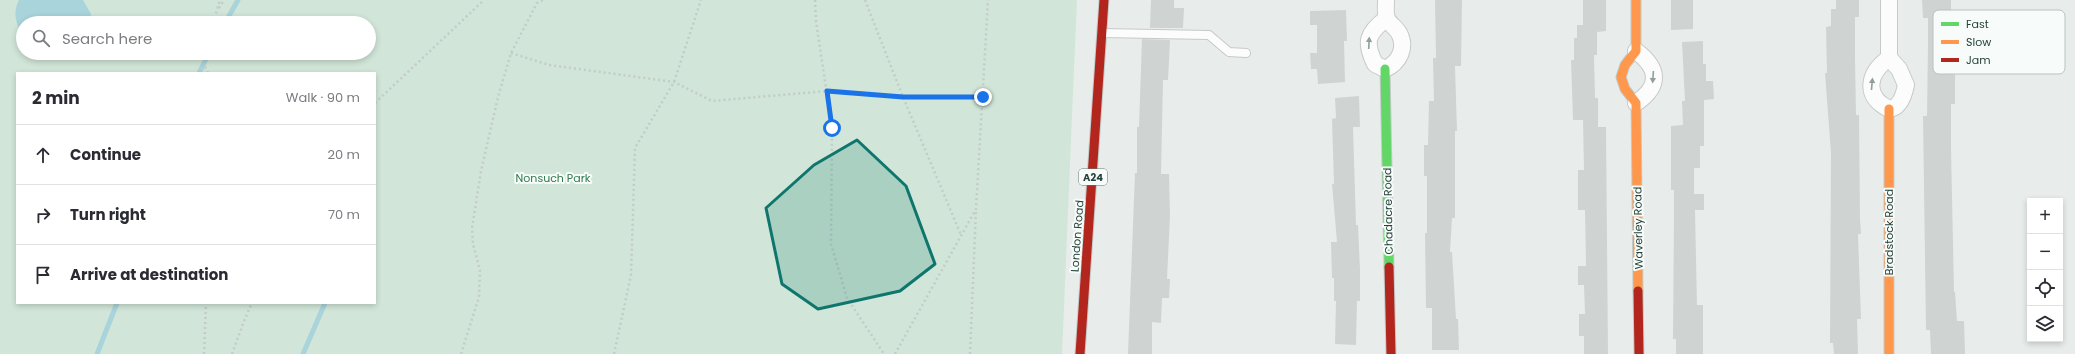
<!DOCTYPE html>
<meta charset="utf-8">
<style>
:root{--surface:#fff;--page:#f7f7f7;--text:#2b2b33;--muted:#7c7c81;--line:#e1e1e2}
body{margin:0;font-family:Poppins,sans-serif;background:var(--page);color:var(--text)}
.controls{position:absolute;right:12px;bottom:12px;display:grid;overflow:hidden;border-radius:0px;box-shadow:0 2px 6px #0003}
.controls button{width:36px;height:36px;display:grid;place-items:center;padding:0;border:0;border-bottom:1px solid var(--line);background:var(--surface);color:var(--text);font:20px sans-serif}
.stop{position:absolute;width:12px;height:12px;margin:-9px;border:3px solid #1a73e8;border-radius:50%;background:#fff}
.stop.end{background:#1a73e8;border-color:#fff;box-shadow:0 1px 4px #0008}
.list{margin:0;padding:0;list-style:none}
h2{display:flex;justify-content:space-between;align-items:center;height:52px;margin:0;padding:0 16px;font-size:17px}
h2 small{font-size:13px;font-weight:400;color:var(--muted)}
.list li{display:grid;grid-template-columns:26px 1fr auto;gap:12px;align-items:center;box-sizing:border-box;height:60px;padding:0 16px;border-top:1px solid var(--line)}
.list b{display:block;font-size:15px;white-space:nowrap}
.list em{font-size:13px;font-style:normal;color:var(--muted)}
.icon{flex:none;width:22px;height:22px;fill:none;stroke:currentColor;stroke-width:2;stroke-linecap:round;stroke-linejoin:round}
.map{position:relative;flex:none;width:2075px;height:354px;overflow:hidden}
.search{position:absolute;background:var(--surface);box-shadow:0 2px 6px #0003;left:16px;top:16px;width:360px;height:44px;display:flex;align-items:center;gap:10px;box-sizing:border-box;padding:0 14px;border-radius:22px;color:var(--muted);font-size:15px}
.panel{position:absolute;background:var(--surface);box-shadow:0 2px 6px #0003;left:16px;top:72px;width:360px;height:232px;border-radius:0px}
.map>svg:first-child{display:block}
.green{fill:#d1e6d8;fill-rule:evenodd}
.water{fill:#a9d4db}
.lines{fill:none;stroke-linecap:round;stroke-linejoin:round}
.stream{stroke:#a9d4db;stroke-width:5}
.building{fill:#cfd4d2}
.lane-casing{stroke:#c5cac8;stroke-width:10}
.street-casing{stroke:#c5cac8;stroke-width:18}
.fast-casing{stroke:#c3cbc8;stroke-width:11}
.slow-casing{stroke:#c3cbc8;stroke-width:11}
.jam-casing{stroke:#c3cbc8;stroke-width:11}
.path{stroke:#c3ccca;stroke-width:2.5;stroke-dasharray:2 3;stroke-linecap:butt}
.lane{stroke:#fcfcfc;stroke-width:8}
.street{stroke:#fcfcfc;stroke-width:16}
.fast{stroke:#63d668;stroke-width:9}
.slow{stroke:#ff974d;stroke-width:9}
.jam{stroke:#b3261e;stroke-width:9}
.oneway{fill:#909f9b}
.route{stroke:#1a73e8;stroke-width:5}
.marked{fill:#0f766e;fill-opacity:0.2;stroke:#0f766e;stroke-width:3;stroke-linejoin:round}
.labels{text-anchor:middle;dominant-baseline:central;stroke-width:4;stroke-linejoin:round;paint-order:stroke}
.shield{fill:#f7fbf9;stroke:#637a73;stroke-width:1}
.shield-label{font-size:10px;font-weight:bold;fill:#24423a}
.park-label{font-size:11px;fill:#2d7a4b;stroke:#f7fbf9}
.street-label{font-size:11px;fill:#24423a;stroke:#f7fbf9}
.key{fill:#f7fbf9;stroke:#b8c4c0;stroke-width:1}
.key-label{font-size:11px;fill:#24423a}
</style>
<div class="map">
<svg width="2075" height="354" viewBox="0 0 2075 354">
<rect width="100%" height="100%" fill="#e8edeb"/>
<!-- green -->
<path class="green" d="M0,0H1077L1062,354H0ZM23,23H369V53H23ZM17,73H375V303H17Z"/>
<!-- water -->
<path class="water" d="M19,0H83L91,14L90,23H23V36C16,24 12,13 19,0Z"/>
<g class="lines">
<!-- stream -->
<g class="stream">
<polyline points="225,23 238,0"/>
<polyline points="199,73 209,53"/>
<polyline points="97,354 117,303"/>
<polyline points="303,354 325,303"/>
</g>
</g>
<!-- building -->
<g class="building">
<polygon points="1151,0 1174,0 1174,8 1184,8 1183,28 1150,28"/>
<polygon points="1435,0 1462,0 1461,66 1455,66 1457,131 1455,131 1455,218 1452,218 1450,252 1452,252 1456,319 1458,319 1459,350 1432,350 1432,308 1426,308 1425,233 1427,233 1427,176 1424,176 1424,145 1428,145 1429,101 1434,101 1433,58 1436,58"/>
<polygon points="1583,0 1606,0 1606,31 1597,32 1597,55 1594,55 1595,98 1598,98 1598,127 1606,127 1608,354 1584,354 1584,336 1579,336 1579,314 1585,314 1584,285 1578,285 1578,266 1586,266 1585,210 1578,210 1578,170 1584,170 1583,120 1573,120 1571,60 1574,60 1574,38 1577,38 1577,25 1583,25"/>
<polygon points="1671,0 1693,0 1693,29 1671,30"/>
<polygon points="1836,0 1859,0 1859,17 1855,17 1855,59 1856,115 1859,115 1860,219 1861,234 1858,234 1861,319 1857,319 1858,354 1834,354 1833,343 1830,343 1831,153 1825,73 1827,73 1826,27 1831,26 1831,9 1836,9"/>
<polygon points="1922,0 1951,0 1951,30 1955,30 1955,104 1951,104 1951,148 1954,292 1955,292 1957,321 1964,321 1965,354 1931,354 1930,330 1926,330 1923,116 1927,116 1928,44 1928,18 1923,18"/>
<polygon points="1346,10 1347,41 1344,41 1345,82 1318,84 1317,69 1311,69 1310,53 1317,53 1317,25 1310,25 1310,11"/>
<polygon points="1142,39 1170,40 1168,80 1163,80 1161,174 1169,174 1170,215 1167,279 1170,279 1169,298 1162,298 1161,323 1152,322 1152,354 1128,354 1135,173 1137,173 1137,127 1139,127"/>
<polygon points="1703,41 1703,64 1706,64 1706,81 1713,81 1714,99 1704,100 1704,146 1700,146 1700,168 1694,168 1694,194 1704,194 1704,210 1695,210 1697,305 1703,305 1703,354 1676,354 1676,339 1673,339 1674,211 1674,190 1671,190 1671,126 1683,125 1682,101 1685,101 1682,42"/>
<polygon points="1359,96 1360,127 1353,127 1356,225 1358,225 1360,269 1360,301 1357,301 1356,345 1335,344 1336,301 1334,301 1334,278 1332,278 1331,242 1337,242 1332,184 1334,184 1332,119 1336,118 1335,98"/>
</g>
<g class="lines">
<defs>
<polyline id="lane" points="1102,33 1209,35 1229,52 1246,53"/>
<g id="street">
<path d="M1386,0C1386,5 1385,14 1387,19C1390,24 1396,28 1399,33C1407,48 1399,63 1385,69L1375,64C1364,42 1367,33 1387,18"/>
<path d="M1636,51C1659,68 1661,86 1636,103"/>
<path d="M1889,58C1868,73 1863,96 1889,109C1900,108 1904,95 1906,85L1899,69L1889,58V0"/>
</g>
<polyline id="fast" points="1385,69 1389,267"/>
<g id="slow">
<polyline points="1636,0 1636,51 1625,65 1621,77 1625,89 1636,103 1638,291"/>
<polyline points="1889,109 1889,354"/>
</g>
<g id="jam">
<polyline points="1389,267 1391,354"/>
<polyline points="1638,291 1639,354"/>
<polyline points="1080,354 1104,0"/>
</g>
</defs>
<!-- lane casing -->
<use href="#lane" class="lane-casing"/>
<!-- street casing -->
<use href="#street" class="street-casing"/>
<!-- fast casing -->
<use href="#fast" class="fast-casing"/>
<!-- slow casing -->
<use href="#slow" class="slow-casing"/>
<!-- jam casing -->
<use href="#jam" class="jam-casing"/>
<!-- path -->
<g class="path">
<polyline points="815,0 816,21 832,128 831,244 847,298 884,354"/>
<polyline points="865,0 903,97 961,235"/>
<polyline points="219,8 224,0"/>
<polyline points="213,23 220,0"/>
<polyline points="201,53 200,56 208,73"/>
<polyline points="511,53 549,65 674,82 712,101 827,91 903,97 983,97"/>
<polyline points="375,103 484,0"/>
<polyline points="204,354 206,303"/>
<polyline points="232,354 244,321 252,303"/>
<polyline points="461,354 479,297 480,270 473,244 472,228 481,171 498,97 511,53 537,3 543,0"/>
<polyline points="614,354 631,275 635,148 674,82 701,0"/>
<polyline points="895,354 976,209 988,0"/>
<polyline points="970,354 976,210"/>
</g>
<!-- lane -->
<use href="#lane" class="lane"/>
<!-- street -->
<use href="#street" class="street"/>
<!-- fast -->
<use href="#fast" class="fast"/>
<!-- slow -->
<use href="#slow" class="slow"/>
<!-- jam -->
<use href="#jam" class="jam"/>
</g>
<!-- one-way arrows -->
<defs><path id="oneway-solid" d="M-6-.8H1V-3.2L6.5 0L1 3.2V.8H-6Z"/></defs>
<g class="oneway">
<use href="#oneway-solid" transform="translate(1369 43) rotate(-87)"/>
<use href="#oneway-solid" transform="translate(1653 77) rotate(94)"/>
<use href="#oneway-solid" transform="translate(1872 84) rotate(-85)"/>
</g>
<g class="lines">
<!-- route -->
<polyline class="route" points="832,128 827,91 903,97 983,97"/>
</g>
<!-- marked area -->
<path class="marked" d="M857,140L906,186L935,264L900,291L818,309L782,284L766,208L814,165Z"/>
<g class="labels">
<!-- shield labels -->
<rect class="shield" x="1079" y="169" width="28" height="16" rx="3"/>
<g class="shield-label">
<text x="1093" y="177">A24</text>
</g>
<!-- park labels -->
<g class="park-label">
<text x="553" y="178">Nonsuch Park</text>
</g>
<!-- street labels -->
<g class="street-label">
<text transform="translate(1388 211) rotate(-91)">Chadacre Road</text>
<text transform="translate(1638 228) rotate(-91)">Waverley Road</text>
<text transform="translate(1889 232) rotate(-90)">Bradstock Road</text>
<text transform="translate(1077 236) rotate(-86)">London Road</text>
</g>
</g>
<!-- legend -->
<rect x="1933" y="10" width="132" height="64" rx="6" class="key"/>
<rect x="1941" y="22" width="18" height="4" fill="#63d668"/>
<rect x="1941" y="40" width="18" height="4" fill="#ff974d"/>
<rect x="1941" y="58" width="18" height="4" fill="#b3261e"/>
<g class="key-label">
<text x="1966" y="28">Fast</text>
<text x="1966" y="46">Slow</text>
<text x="1966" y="64">Jam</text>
</g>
</svg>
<div class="controls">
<button>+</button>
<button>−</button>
<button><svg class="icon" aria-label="locate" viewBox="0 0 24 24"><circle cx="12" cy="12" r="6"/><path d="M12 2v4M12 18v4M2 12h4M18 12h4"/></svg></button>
<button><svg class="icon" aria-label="layers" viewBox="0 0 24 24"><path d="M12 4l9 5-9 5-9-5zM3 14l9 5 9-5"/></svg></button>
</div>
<div class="stop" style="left:832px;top:128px"></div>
<div class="stop end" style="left:983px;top:97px"></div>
<div class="search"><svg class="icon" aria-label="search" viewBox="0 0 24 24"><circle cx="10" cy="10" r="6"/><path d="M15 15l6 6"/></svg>Search here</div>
<section class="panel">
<h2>2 min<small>Walk · 90 m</small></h2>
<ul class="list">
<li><svg class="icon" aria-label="ahead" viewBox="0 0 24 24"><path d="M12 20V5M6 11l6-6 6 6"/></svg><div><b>Continue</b></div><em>20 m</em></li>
<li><svg class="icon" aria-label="right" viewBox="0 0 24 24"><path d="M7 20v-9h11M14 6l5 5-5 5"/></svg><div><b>Turn right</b></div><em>70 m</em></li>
<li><svg class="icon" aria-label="arrive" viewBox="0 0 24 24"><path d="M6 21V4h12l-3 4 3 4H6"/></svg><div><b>Arrive at destination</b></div></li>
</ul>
</section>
</div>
